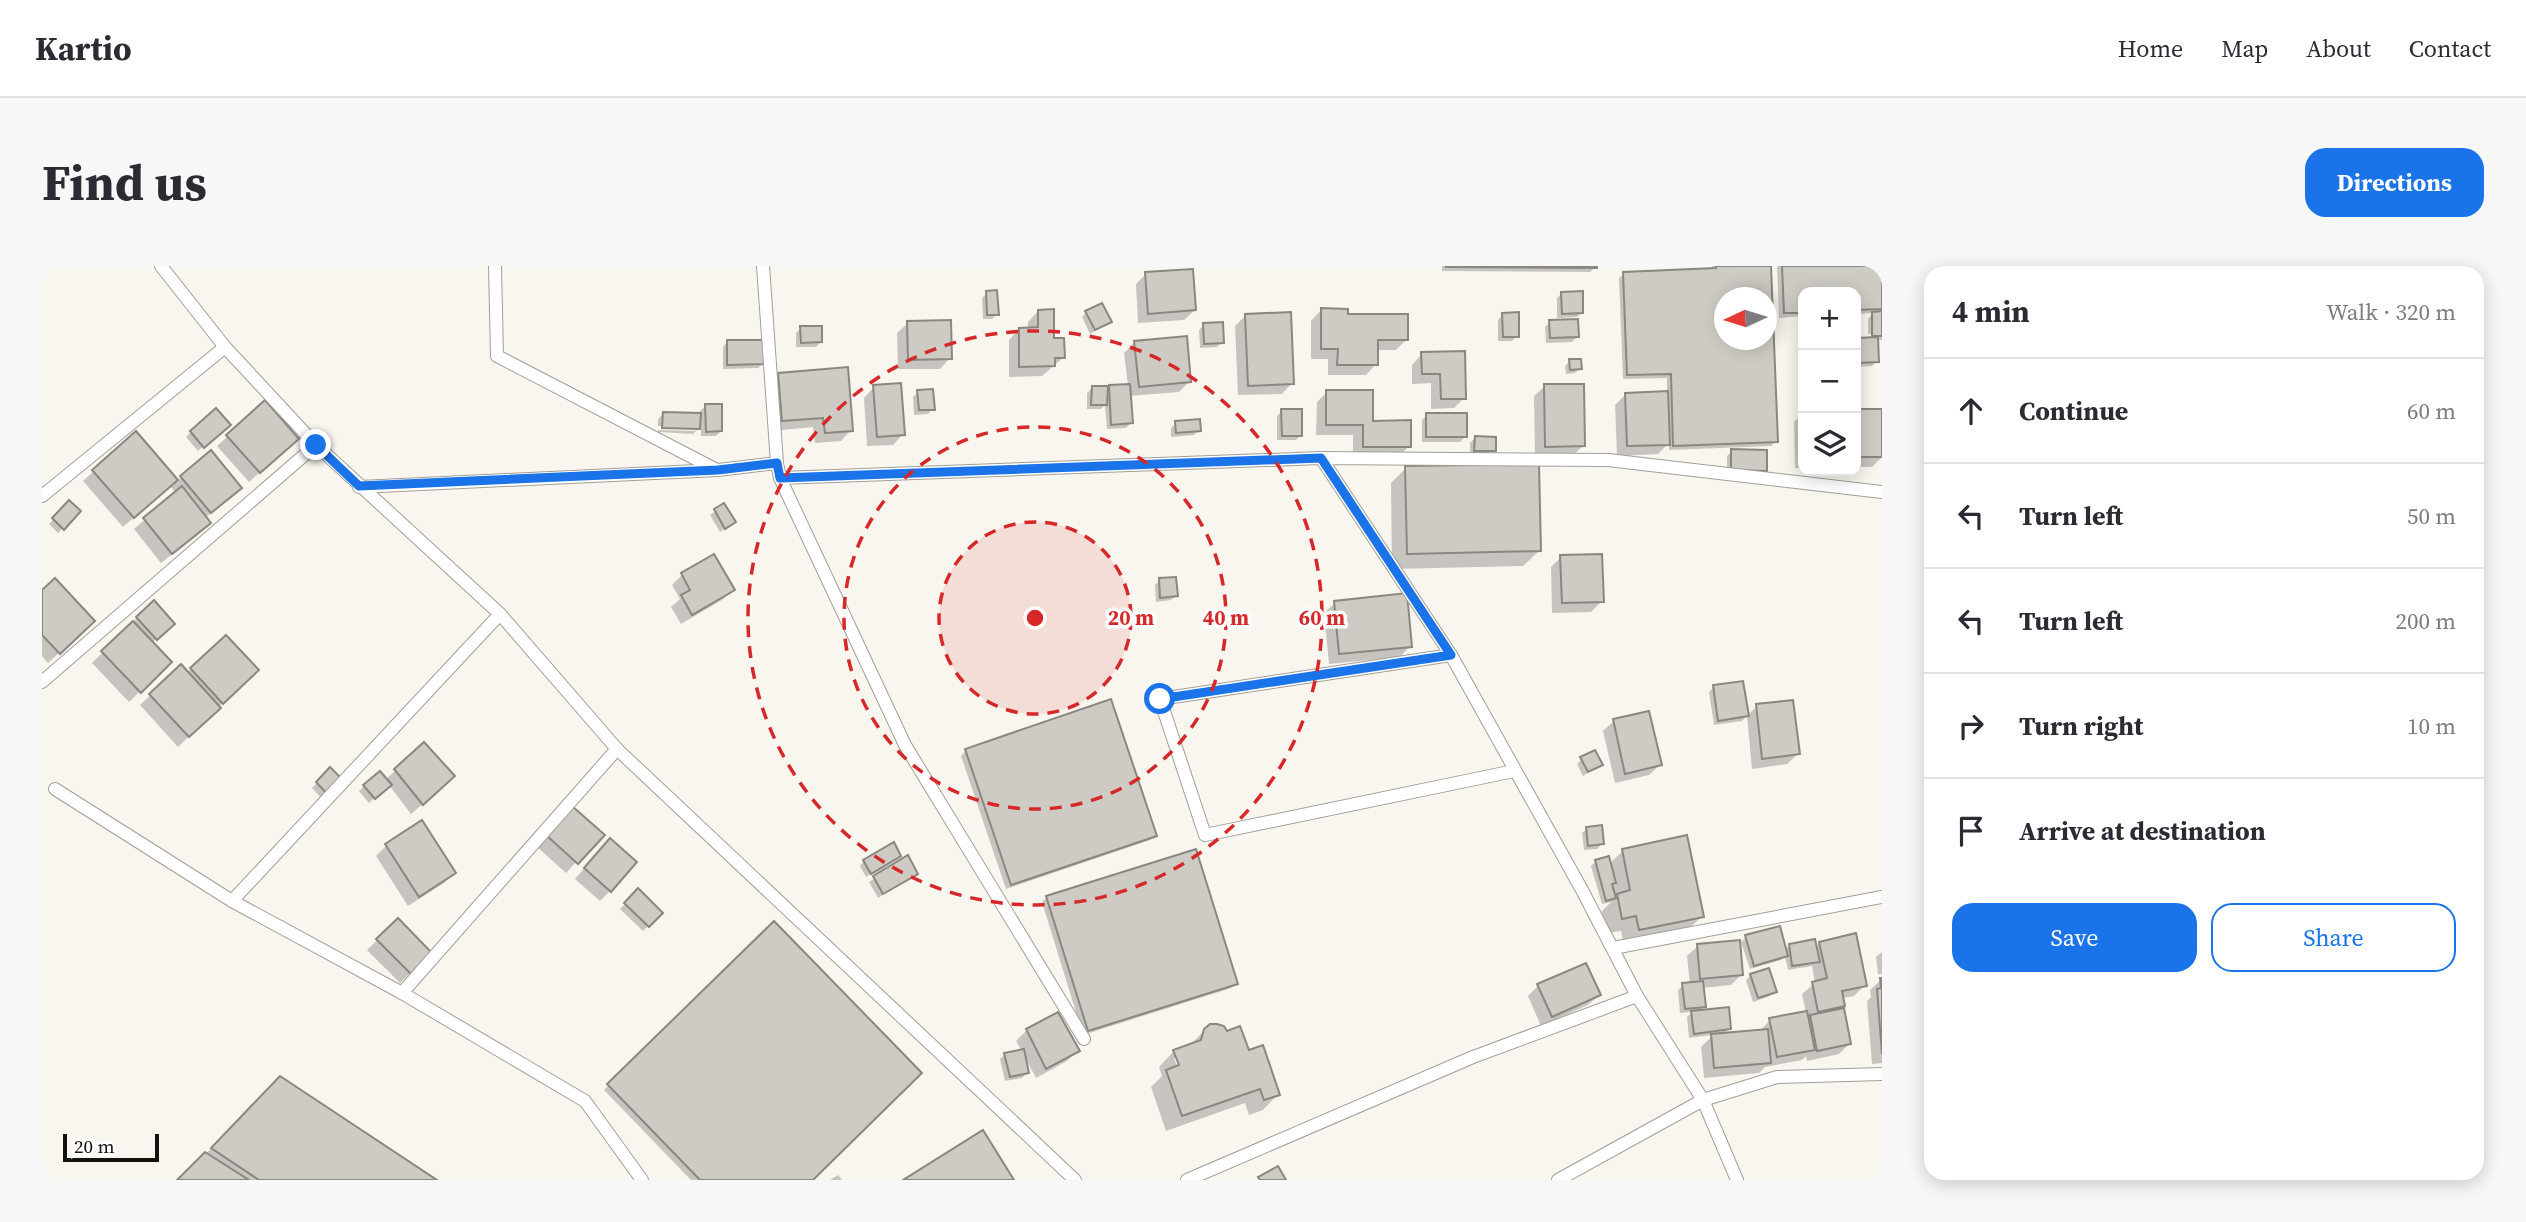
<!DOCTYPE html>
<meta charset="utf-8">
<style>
:root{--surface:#fff;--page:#f7f7f7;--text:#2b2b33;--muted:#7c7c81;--line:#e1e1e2;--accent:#1a73e8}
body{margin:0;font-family:"Source Serif 4",serif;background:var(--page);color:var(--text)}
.controls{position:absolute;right:21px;top:21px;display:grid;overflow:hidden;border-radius:14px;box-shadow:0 4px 18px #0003}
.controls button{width:63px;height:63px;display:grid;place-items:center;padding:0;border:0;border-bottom:2px solid var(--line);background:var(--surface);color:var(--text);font:35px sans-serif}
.compass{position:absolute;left:1672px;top:21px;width:63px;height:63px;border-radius:50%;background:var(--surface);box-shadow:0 4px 18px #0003;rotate:266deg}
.scale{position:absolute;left:21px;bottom:18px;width:96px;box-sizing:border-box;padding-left:7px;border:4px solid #12110e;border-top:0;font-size:19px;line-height:24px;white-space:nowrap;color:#12110e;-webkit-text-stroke:5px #fff;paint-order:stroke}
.stop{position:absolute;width:21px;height:21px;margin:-16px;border:5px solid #1a73e8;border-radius:50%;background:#fff}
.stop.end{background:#1a73e8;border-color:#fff;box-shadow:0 2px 7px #0008}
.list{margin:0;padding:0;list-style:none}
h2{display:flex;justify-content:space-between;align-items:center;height:91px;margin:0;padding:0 28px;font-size:30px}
h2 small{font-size:23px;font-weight:400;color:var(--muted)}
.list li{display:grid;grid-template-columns:46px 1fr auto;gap:21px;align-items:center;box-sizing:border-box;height:105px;padding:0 28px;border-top:2px solid var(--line)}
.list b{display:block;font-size:26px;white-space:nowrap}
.list em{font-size:23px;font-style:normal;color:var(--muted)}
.actions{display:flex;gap:14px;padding:21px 28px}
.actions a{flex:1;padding:16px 0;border:2px solid var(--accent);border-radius:21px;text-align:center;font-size:24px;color:var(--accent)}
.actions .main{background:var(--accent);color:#fff}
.icon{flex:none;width:38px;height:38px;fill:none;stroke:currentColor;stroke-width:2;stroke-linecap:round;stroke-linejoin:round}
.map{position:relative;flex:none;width:1840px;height:914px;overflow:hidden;border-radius:21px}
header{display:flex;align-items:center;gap:42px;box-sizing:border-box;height:98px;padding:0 35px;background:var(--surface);border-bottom:2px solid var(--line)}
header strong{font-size:33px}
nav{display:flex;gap:38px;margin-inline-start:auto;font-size:24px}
.intro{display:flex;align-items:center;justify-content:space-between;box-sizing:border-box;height:168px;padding:0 42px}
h1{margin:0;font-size:49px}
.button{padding:18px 32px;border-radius:21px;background:var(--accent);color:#fff;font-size:24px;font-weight:700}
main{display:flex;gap:42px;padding:0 42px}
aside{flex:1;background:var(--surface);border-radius:21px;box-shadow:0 4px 18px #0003}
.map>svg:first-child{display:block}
.shadow{fill:#0003;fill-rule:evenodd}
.building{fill:#cecbc5;stroke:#8a8781;stroke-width:2;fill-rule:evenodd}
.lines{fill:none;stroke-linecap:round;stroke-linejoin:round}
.lane-casing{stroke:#a29f99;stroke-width:14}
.lane{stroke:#fff;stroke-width:12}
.route{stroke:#1a73e8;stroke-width:9}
.ring{fill:none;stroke:#d62828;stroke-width:3.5;stroke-dasharray:12 9}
.centre{fill:#d62828;stroke:#fff;stroke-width:3.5}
.ring-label{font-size:21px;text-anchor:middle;font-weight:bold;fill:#d62828;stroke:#fff;stroke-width:7;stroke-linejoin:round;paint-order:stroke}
</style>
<header>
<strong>Kartio</strong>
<nav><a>Home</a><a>Map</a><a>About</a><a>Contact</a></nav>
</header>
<div class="intro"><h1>Find us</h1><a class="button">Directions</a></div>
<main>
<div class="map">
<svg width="1840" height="914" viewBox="0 0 1840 914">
<rect width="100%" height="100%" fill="#f9f6ef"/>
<!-- shadow -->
<g class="shadow">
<polygon points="1400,0 1553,0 1553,1 1548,6 1400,5"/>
<path d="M1670,0H1727L1734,175L1729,180L1627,184V177L1616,188L1575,190L1573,139L1584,128L1625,127V112L1581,113L1577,12L1582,8L1670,4ZM1682,32H1724V74H1682Z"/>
<polygon points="1735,0 1840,0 1840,43 1835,47 1840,47 1840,68 1826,68 1826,53 1831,47 1814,48 1814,26 1761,26 1761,50 1737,52"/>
<polygon points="1104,8 1153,44 1142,54 1096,57 1094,18"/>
<polygon points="945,27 955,48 950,53 941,53 940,32"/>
<polygon points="1520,27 1540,46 1535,51 1515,52 1515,32"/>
<polygon points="1279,44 1304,50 1365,73 1354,84 1334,84 1334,98 1324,109 1286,109 1286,93 1269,93 1269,55"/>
<polygon points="996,45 1022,91 1000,110 967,111 967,74 977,63 986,63 986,56"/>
<polygon points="1044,47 1068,55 1048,68 1040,51"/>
<polygon points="1204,49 1250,117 1240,128 1196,129 1193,60"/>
<polygon points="1461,49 1475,70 1470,75 1456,75 1456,54"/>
<polygon points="1508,56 1535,71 1530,76 1504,77 1503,61"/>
<polygon points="866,57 908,92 898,103 856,103 855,67"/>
<polygon points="1162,59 1180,76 1175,81 1158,82 1157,64"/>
<polygon points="759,62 779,76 774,81 754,81 754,67"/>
<polygon points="1840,71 1840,74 1834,74 1835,95 1830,100 1814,101 1814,74"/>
<polygon points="685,76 721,98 716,102 681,103 681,81"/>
<polygon points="1093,76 1148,115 1137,126 1087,130 1089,157 1084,162 1065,163 1063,139 1059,143 1045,143 1045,127 1050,122 1086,120 1082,87"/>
<polygon points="1380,88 1422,132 1412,142 1389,143 1389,117 1370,118 1370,99"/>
<polygon points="1528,95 1538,102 1533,107 1524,108 1523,100"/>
<polygon points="737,109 809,164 799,175 773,177 771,161 730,165 726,120"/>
<polygon points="1503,120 1541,180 1530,190 1493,190 1492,130"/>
<polygon points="832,121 861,168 851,179 825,180 822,132"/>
<polygon points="876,126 891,143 886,148 872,149 871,131"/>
<polygon points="1285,126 1329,156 1367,180 1357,191 1311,191 1311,169 1274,169 1275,136"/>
<polygon points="663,140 679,165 674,170 659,170 659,160 654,165 654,161 616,160 616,153 621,148 659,149 658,145"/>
<polygon points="1840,144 1840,191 1830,201 1814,201 1814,145"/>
<polygon points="1240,145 1259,169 1254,174 1235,174 1235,150"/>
<polygon points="1761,147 1761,202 1753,202 1752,156"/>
<polygon points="1385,149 1423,171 1418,176 1380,176 1380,154"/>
<polygon points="1134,157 1157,164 1152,169 1129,171 1129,162"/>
<polygon points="181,163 156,185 144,171 149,166"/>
<polygon points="616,164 654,165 651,168 616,166"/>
<polygon points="94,167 135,216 140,211 187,232 163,252 167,257 157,267 119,297 92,263 134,227 128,220 81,261 41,215"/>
<polygon points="186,170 244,183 207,216 175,180"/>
<polygon points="1433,172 1452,184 1447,189 1428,189 1428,177"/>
<polygon points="1690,185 1723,204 1718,209 1685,209 1685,190"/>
<polygon points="1364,202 1497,285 1481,300 1350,303 1349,217"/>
<polygon points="27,236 37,245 16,267 7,258"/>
<polygon points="682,239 692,256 678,266 668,249"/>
<polygon points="1519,291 1560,335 1549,346 1510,347 1509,301"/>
<polygon points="640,309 691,324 680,334 639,358 629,341 638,333 630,319"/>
<polygon points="1118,314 1134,330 1129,334 1114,336 1113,319"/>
<polygon points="0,326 40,366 6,397 0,390"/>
<polygon points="1293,337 1368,380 1358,391 1287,398 1282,347"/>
<polygon points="95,352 130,357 110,377 128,396 87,436 50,397"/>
<polygon points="183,371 214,404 136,481 98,439 109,429 145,407"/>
<polygon points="1672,421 1705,450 1715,440 1756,488 1745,498 1710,503 1705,450 1700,455 1672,459 1667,426"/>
<polygon points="1572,455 1618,499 1607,509 1573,517 1561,465"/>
<polygon points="924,485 1113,569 1108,574 964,623 919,490"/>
<polygon points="1540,493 1559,498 1541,510 1535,498"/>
<polygon points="288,503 300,515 281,534 270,522"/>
<polygon points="354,504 401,521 369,548 347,519 327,537 317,525 322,520 343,514"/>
<polygon points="520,552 560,569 524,607 494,580"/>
<polygon points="1545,563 1560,578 1555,583 1542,584 1540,567"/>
<polygon points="344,580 412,606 402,617 366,640 334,590"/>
<polygon points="557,585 568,625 558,635 533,613"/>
<polygon points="1581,585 1660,650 1644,666 1582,679 1579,665 1564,667 1560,645 1569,636 1560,638 1549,600 1553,596 1567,598"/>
<polygon points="857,590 824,611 818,600 822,595"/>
<polygon points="865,592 874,607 836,632 827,616"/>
<polygon points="596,625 619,647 601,665 578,643"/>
<polygon points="1005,631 1194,717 1189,722 1041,769 1000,636"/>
<polygon points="356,654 388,687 358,717 325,684"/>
<polygon points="732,657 769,914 649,914 562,824"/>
<polygon points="1704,671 1743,684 1747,680 1773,682 1778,677 1823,719 1812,730 1800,732 1802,739 1797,744 1807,778 1797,788 1765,795 1764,790 1760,794 1723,801 1717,807 1662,812 1659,781 1671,769 1647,772 1645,751 1650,746 1638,747 1636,724 1641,719 1648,718 1645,690 1656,680 1700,708 1689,719 1660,722 1662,740 1657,746 1687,763 1680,769 1718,765 1728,754 1764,747 1760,728 1773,717 1770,700 1746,704 1743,690 1739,694 1708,703 1699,676"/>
<polygon points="1840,686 1840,708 1836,708 1834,691"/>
<polygon points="1709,709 1733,725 1728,730 1711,736 1704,714"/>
<polygon points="1840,713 1840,797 1830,798 1825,735 1829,731 1828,724"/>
<polygon points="1496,720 1557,729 1546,739 1499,760 1486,730"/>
<polygon points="985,764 1036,784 1025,795 994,812 983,791 985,807 980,812 963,815 958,793 963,788 980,785 974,775"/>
<path d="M1163,764L1206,787L1236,828L1221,844L1207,849L1203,837L1124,865L1109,821L1120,810L1117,801L1132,785L1147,780ZM1132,792H1136L1141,807L1138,808Z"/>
<polygon points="219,832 392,914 138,914"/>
<polygon points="796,909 800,914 788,914"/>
</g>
<!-- building -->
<g class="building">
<polygon points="1404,0 1555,0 1555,2 1404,1"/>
<path d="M1674,0H1729L1736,176L1631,180L1629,108L1585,109L1581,6L1674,2ZM1682,32H1724V74H1682Z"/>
<polygon points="1740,0 1840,0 1840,43 1814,44 1814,26 1761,26 1761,47 1742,47"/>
<polygon points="1151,3 1154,44 1106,48 1103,6"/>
<polygon points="955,24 957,49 945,49 944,25"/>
<polygon points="1541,25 1541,47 1520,48 1519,26"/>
<polygon points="1060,37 1070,56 1053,64 1043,45"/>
<polygon points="1279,42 1306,43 1306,48 1366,48 1366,74 1336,74 1336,99 1295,99 1296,83 1279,83"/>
<polygon points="1012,43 1012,72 1022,72 1023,92 1013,92 1013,100 977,101 977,62 996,61 996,44"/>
<polygon points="1840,45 1840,70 1830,70 1830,46"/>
<polygon points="1249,46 1252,118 1206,120 1203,48"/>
<polygon points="1477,46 1477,71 1461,71 1460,47"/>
<polygon points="1536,53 1537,71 1508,72 1507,54"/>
<polygon points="909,54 910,93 866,94 865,55"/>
<polygon points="1181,56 1182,77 1162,78 1161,57"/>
<polygon points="758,60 780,60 780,76 759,77"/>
<polygon points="1145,70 1149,116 1097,121 1092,75"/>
<polygon points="1836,71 1837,96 1814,97 1814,72"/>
<polygon points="685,74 722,74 723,98 685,99"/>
<polygon points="1423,85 1424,133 1399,133 1398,108 1380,108 1379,86"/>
<polygon points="1527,93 1539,93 1540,103 1528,104"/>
<polygon points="806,101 811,165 783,167 781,152 740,155 736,107"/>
<polygon points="859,117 863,169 835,171 831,119"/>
<polygon points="1088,118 1091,157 1069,159 1067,119"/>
<polygon points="1502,118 1542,118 1543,180 1503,181"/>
<polygon points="1050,120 1066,120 1065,139 1049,139"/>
<polygon points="891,123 893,144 877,144 875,124"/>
<polygon points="1284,124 1331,124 1331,155 1369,154 1369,181 1321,181 1321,159 1284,159"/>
<polygon points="1626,125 1628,179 1585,180 1583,127"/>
<polygon points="223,134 257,173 218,207 184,169"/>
<polygon points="663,138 680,138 680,165 664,166"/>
<polygon points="174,142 189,159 162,182 148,165"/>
<polygon points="1239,143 1260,143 1260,170 1240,170"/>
<rect x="1814" y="143" width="26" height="48"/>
<polygon points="621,146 659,147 658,163 620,162"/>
<rect x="1384" y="147" width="41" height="24"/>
<polygon points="1158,153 1159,165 1134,167 1133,155"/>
<polygon points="94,165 136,214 92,252 50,204"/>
<polygon points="1433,170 1454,171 1454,185 1432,185"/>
<polygon points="1689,183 1725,184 1725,205 1689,204"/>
<polygon points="169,184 200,222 169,247 138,210"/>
<polygon points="1497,198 1499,285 1365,288 1363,200"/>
<polygon points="140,220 169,257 130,288 101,252"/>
<polygon points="27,234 39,245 22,264 10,252"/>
<polygon points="682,237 694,256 683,263 672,243"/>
<polygon points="672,288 693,324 650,349 639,329 648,324 639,307"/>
<polygon points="1560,288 1562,336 1520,337 1518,289"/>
<polygon points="1134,311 1136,330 1118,332 1117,312"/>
<polygon points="13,312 53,355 18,388 0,369 0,324"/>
<polygon points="1365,327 1370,381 1297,388 1292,335"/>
<polygon points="112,334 133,358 115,374 94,351"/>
<polygon points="91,355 130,396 99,427 59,385"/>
<polygon points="184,369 217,404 181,438 148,402"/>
<polygon points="139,398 179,442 147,471 107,428"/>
<polygon points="1701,415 1707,450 1676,455 1671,419"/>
<polygon points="1069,433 1115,570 969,619 923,483"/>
<polygon points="1751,434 1758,488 1720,493 1714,438"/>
<polygon points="1607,445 1620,499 1583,508 1571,453"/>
<polygon points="382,476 413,510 381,539 352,503"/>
<polygon points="1553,484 1561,499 1546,506 1538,491"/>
<polygon points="288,501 302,515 287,530 274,516"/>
<polygon points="338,505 350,519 333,533 321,519"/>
<polygon points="530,540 563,569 536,598 504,569"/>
<polygon points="380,554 414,607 377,631 343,578"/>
<polygon points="1560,559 1562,578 1546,580 1544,561"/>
<polygon points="1645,569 1662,651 1597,664 1594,650 1580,653 1575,628 1588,624 1580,583"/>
<polygon points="568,572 595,596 569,626 542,602"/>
<polygon points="852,576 859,590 829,608 821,594"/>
<polygon points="1154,583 1196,718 1046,765 1004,630"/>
<polygon points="866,589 876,608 841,628 831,610"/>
<polygon points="1567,590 1574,617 1570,618 1574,632 1564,635 1553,594"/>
<polygon points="596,622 621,647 607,661 582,637"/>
<polygon points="356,652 390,687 369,708 334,673"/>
<polygon points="732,655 880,807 771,914 658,914 565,818"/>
<polygon points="1738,660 1746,690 1712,700 1703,669"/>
<polygon points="1814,667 1825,720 1800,725 1803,740 1776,746 1770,716 1785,712 1777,676"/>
<polygon points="1773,673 1778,696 1750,700 1747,678"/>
<polygon points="1698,674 1701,709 1658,713 1655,678"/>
<polygon points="1544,697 1559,729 1510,751 1495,718"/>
<polygon points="1727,702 1735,726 1716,732 1708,708"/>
<polygon points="1838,712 1840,712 1840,788 1835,723 1839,722"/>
<polygon points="1661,715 1664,741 1643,743 1640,717"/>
<polygon points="1687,741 1689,763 1652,768 1649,745"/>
<polygon points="1802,742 1809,778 1775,785 1768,749"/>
<polygon points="1765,745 1773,784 1735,791 1727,752"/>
<polygon points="1016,746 1038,785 1004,803 984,763"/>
<polygon points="1168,758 1175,758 1182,760 1185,765 1198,760 1207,784 1221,779 1238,829 1222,834 1218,823 1140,850 1124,804 1137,799 1131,784 1159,774 1162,763"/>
<polygon points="1726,763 1729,797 1672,802 1669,768"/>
<polygon points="982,783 987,807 968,811 962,787"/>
<polygon points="238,810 395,914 217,914 169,882"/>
<polygon points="941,864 972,914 861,914"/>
<polygon points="163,886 207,914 135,914"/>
<polygon points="1236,900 1244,914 1218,914 1216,911"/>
</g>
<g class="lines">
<defs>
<g id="lane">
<polyline points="119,0 183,81 274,179 458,348 575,483 1033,914"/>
<polyline points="453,0 455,90 673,203"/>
<polyline points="721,0 735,197"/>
<polyline points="1279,192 1409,389 1540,624 1595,730 1661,834 1695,914"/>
<polyline points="738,212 863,479 1042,773"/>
<polyline points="317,221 676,204 735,197 738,212 1279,192 1566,194 1840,226"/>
<polyline points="0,230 183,81"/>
<polyline points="1409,389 1118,433 1163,569 1472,505"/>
<polyline points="0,416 274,179"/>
<polyline points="13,523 190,635 360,727 575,483"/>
<polyline points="190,635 458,348"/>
<polyline points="1571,682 1840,631"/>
<polyline points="360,727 543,835 600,914"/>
<polyline points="1145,914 1431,791 1595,730"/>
<polyline points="1516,914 1661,834 1735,811 1840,808"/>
</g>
</defs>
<!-- lane casing -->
<use href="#lane" class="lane-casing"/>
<!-- lane -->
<use href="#lane" class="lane"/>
</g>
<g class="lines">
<!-- route -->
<polyline class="route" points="274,179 317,220 676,204 735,197 738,212 1279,192 1409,389 1118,433"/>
</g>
<!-- distance rings -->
<circle cx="993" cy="352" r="96" fill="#d62828" fill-opacity=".12"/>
<g class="ring">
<circle cx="993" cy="352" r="96"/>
<circle cx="993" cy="352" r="191"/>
<circle cx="993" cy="352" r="287"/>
</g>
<circle cx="993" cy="352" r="10" class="centre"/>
<g class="ring-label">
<text x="1089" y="359">20 m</text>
<text x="1184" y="359">40 m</text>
<text x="1280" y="359">60 m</text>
</g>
</svg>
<div class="controls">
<button>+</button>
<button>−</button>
<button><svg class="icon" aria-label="layers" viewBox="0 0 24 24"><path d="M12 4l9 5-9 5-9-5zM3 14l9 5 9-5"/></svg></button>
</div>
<svg class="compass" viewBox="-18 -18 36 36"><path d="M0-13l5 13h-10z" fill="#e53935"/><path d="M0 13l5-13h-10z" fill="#7c7c81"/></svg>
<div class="scale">20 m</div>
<div class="stop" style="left:1118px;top:433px"></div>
<div class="stop end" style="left:274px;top:179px"></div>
</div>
<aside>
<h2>4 min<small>Walk · 320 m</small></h2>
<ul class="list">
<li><svg class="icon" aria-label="ahead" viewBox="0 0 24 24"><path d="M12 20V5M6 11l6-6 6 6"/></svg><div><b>Continue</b></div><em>60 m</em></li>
<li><svg class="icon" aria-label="left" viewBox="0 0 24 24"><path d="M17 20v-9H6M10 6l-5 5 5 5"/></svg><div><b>Turn left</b></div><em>50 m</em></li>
<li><svg class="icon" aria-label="left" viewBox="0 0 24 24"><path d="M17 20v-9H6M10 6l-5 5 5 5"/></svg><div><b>Turn left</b></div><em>200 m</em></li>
<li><svg class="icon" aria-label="right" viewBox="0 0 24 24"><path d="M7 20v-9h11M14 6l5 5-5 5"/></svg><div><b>Turn right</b></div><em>10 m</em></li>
<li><svg class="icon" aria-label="arrive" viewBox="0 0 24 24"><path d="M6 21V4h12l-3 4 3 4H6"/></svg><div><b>Arrive at destination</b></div></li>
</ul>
<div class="actions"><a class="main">Save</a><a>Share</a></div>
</aside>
</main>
